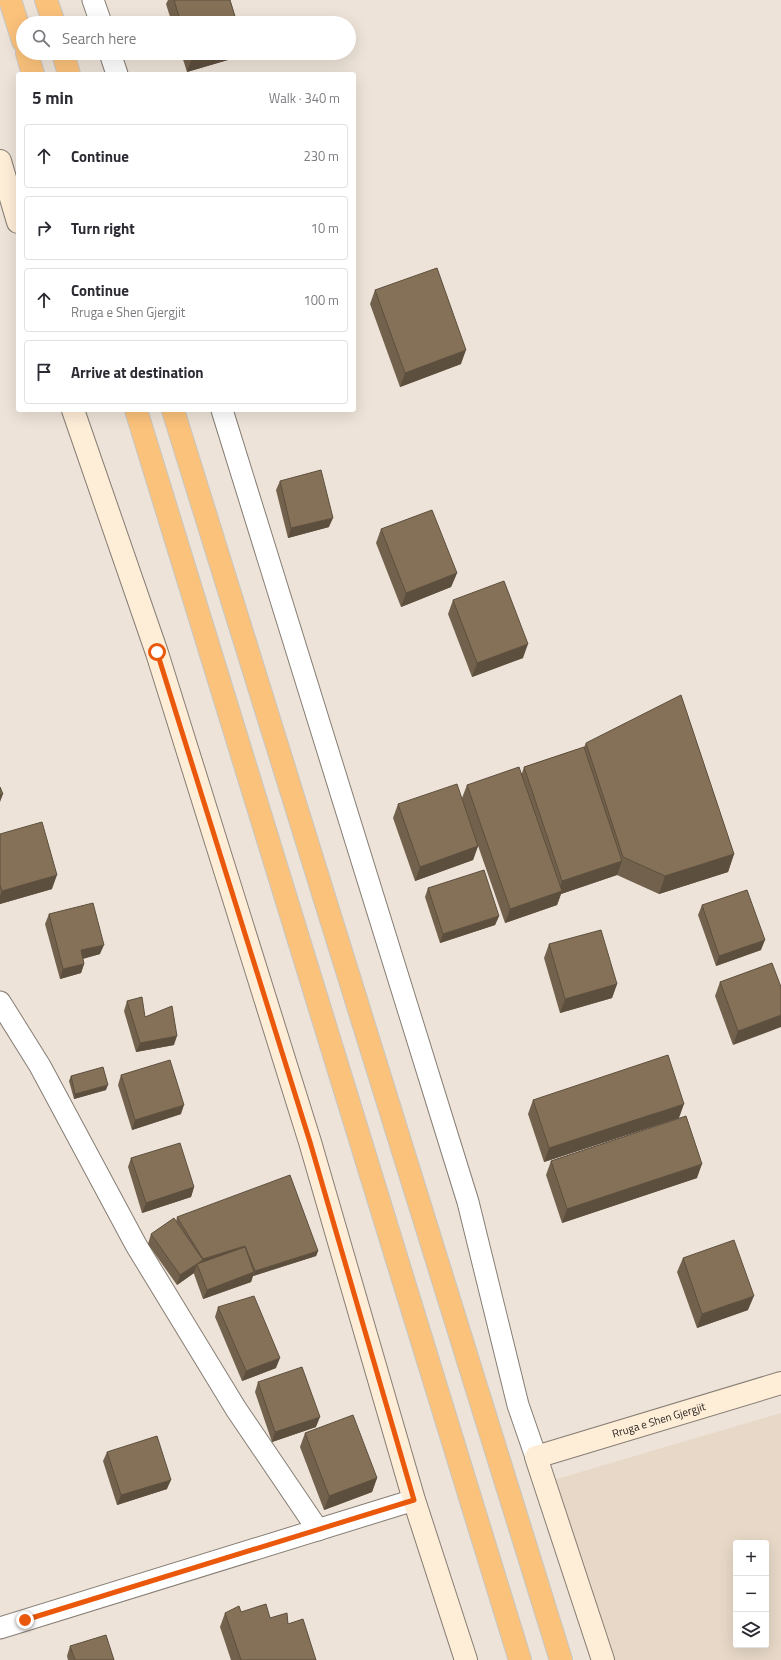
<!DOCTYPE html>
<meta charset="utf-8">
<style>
:root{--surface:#fff;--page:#f2f2f3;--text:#2b2b33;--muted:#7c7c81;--line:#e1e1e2}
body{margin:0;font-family:"Titillium Web",sans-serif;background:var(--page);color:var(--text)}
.controls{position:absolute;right:12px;bottom:12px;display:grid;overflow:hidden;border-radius:4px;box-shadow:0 4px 16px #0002}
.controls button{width:36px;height:36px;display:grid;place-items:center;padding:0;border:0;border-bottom:1px solid var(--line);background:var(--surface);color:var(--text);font:20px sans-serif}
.stop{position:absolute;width:12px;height:12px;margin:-9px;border:3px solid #ea580c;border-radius:50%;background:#fff}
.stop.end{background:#ea580c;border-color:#fff;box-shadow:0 1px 4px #0008}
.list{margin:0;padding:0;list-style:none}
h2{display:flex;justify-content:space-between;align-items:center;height:52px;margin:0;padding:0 16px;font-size:17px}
h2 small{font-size:13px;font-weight:400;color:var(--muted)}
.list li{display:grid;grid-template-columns:26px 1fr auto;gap:12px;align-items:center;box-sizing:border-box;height:64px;margin:0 8px 8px;padding:0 8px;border:1px solid var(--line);border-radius:4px}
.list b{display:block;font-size:15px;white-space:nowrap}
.list p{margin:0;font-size:13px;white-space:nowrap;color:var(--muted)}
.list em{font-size:13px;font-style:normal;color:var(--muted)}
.icon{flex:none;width:22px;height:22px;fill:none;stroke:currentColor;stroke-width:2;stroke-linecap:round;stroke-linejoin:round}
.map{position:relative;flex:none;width:781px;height:1660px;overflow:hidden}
.search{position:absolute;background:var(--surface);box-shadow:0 4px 16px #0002;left:16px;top:16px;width:340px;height:44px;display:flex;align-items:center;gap:10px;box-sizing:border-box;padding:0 14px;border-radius:22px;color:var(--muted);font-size:15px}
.panel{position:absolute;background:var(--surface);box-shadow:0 4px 16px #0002;left:16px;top:72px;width:340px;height:340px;border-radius:4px}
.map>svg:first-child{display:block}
.built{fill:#e7d8c7;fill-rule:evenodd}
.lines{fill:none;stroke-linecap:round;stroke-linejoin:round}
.street-casing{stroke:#867d74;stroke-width:23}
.secondary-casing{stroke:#867d74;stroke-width:24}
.highway-casing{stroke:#c6c6c4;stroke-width:24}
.street{stroke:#fff;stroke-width:21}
.secondary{stroke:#feedd7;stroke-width:22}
.highway{stroke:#fbc27b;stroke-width:22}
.wall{fill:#72614c}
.shaded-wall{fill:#5d4f3e}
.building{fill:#857158;stroke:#5d4f3e}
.route{stroke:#ea580c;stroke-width:5}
.labels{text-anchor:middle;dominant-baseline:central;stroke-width:3;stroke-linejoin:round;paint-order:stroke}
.street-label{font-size:11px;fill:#25221e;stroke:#fff}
</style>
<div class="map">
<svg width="781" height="1660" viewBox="0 0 781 1660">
<rect width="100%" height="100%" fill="#ede3d8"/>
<!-- built -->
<path class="built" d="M781,1413V1660H608L550,1481ZM736,1543H766V1645H736Z"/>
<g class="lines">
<defs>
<g id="street">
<polyline points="93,0 101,23"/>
<polyline points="110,53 117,74"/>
<polyline points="222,410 468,1202 518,1405 536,1457"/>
<polyline points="0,1002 40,1066 136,1245 236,1409 318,1530"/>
<polyline points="0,1628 414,1500"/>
</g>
<g id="secondary">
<polyline points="0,161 18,222"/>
<polyline points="73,410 157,653 310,1142 414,1500 466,1660"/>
<path id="s1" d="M603,1660L536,1457L781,1383"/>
</g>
<g id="highway">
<polyline points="10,0 23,41"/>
<polyline points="46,0 54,23"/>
<polyline points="27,53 33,74"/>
<polyline points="63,53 69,74"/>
<polyline points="136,410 520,1660"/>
<polyline points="173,410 561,1660"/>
</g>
</defs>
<!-- street casing -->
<use href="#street" class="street-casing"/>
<!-- secondary casing -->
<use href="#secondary" class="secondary-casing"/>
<!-- highway casing -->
<use href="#highway" class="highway-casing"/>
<!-- street -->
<use href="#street" class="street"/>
<!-- secondary -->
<use href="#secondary" class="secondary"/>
<!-- highway -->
<use href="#highway" class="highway"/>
</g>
<!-- wall -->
<g class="wall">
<polygon points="168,0 230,0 237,23 172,23 166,4"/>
<polygon points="181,53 240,53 238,57 187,72"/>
<polygon points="375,290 461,364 400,387 370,304"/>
<polygon points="280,481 329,527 288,538 276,490"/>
<polygon points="381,529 457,573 451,587 401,607 376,543"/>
<polygon points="453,600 523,658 472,677 448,614"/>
<polygon points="586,743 734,854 728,872 659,894 617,875 561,894 557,905 505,923 476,840 478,846 473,860 415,881 393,818 398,804 462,798 467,785 522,773 524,767 584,747"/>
<polygon points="0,834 52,889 0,904"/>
<polygon points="428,888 499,916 495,925 440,943 425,897"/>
<polygon points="702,905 761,950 716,966 698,915"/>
<polygon points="49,914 100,954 83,959 84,964 81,973 60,979 45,924"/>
<polygon points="549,944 617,984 612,998 560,1013 544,958"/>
<polygon points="772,963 733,1045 715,996 720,982"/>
<polygon points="127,1001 145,1017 174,1045 136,1052 124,1011"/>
<polygon points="121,1075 181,1114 132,1130 118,1085"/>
<polygon points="71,1076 106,1090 74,1099 69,1081"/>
<polygon points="533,1100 679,1118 544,1162 528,1114"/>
<polygon points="131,1158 194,1187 191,1197 142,1213 128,1167"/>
<polygon points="551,1161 697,1178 562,1223 546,1175"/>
<polygon points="177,1217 318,1251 316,1256 253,1276 251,1282 203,1299 194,1274 194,1273 177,1285 148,1244 151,1234 176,1222"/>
<polygon points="683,1258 748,1310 697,1328 677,1272"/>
<polygon points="218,1307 276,1368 242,1381 215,1317"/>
<polygon points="258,1382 316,1427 272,1442 255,1392"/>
<polygon points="305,1433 377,1478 372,1492 324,1510 300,1447"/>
<polygon points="107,1452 167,1489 117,1505 103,1461"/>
<polygon points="241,1612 270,1618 288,1624 316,1660 231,1660 220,1627 225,1613"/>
<polygon points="70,1646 114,1660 68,1660 67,1656"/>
</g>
<!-- shaded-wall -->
<g class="shaded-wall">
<polygon points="210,53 240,53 238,57 187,72 192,58"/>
<polygon points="466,350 461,364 400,387 405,373"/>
<polygon points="333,518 329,527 288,538 291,528"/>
<polygon points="457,573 451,587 401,607 406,593"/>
<polygon points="528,644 523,658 472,677 477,663"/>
<polygon points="3,794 0,802 0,795"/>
<polygon points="478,846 473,860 415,881 420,867"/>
<polygon points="734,854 728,872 659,894 665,876"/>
<polygon points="622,861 617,875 561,894 557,905 505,923 510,909 558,892 562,881"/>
<polygon points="57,875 52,889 0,904 0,896 2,891"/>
<polygon points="499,916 495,925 440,943 443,934"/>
<polygon points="765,940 761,950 716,966 719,956"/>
<polygon points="104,945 100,954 77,960 81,950"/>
<polygon points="84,964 81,973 60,979 63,969"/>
<polygon points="617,984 612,998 560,1013 565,999"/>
<polygon points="781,1015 781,1027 733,1045 738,1031"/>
<polygon points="177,1036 174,1045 136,1052 140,1043"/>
<polygon points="108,1085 106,1090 74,1099 75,1094"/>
<polygon points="684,1104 679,1118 544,1162 549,1148"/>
<polygon points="184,1105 181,1114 132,1130 135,1120"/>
<polygon points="702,1164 697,1178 562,1223 567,1209"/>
<polygon points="194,1187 191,1197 142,1213 146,1203"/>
<polygon points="245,1246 202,1264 203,1259"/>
<polygon points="318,1251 316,1256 253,1276 255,1271"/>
<polygon points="203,1260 199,1269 197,1264 194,1273 177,1285 180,1275"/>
<polygon points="254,1272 251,1282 203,1299 207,1290"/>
<polygon points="754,1296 748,1310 697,1328 702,1314"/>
<polygon points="280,1358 276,1368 242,1381 246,1371"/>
<polygon points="320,1417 316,1427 272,1442 275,1432"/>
<polygon points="377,1478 372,1492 324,1510 329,1496"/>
<polygon points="171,1480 167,1489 117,1505 121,1495"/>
</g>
<!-- building -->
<g class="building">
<polygon points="174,0 230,0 237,23 181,23"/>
<polygon points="191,53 210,53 192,58"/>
<polygon points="437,268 466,350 405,373 375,290"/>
<polygon points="321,470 333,518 291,528 280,481"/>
<polygon points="432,510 457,573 406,593 381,529"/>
<polygon points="504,581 528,644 477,663 453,600"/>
<polygon points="681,695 734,854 665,876 623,857 586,743"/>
<polygon points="584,747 622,861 562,881 524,767"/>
<polygon points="519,767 562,891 510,909 467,785"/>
<polygon points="457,784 478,846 420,867 398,804"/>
<polygon points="0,787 3,794 0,795"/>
<polygon points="42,822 57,875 2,891 0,885 0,834"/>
<polygon points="484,870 499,916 443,934 428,888"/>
<polygon points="747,890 765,940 719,956 702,905"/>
<polygon points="93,903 104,945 81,950 84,964 63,969 49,914"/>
<polygon points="601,930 617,984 565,999 549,944"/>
<polygon points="772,963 781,987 781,1015 738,1031 720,982"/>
<polygon points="142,997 145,1017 172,1006 177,1036 140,1043 127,1001"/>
<polygon points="668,1055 684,1104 549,1148 533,1100"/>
<polygon points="170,1060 184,1105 135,1120 121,1075"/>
<polygon points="103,1067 108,1085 75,1094 71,1076"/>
<polygon points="686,1116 702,1164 567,1209 551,1161"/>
<polygon points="180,1143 194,1187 146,1203 131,1158"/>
<polygon points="290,1175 318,1251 255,1271 245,1246 203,1259 177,1217"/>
<polygon points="174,1218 203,1260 180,1275 151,1234"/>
<polygon points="734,1240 754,1296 702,1314 683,1258"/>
<polygon points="245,1247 254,1272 207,1290 197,1264"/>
<polygon points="254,1296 280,1358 246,1371 218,1307"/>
<polygon points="302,1367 320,1417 275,1432 258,1382"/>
<polygon points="353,1415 377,1478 329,1496 305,1433"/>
<polygon points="157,1436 171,1480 121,1495 107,1452"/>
<polygon points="266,1604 270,1618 287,1613 288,1624 303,1619 316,1660 241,1660 225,1613 239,1606 241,1612"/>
<polygon points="106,1635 114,1660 75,1660 70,1646"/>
</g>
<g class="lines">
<!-- route -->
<polyline class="route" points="25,1620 414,1500 310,1142 157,652"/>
</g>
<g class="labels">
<!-- street labels -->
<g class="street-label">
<text stroke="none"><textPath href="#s1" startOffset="342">Rruga e Shen Gjergjit</textPath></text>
</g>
</g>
</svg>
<div class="controls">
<button>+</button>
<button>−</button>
<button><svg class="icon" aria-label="layers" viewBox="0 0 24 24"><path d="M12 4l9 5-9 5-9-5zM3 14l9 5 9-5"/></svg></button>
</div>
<div class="stop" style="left:157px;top:652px"></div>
<div class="stop end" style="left:25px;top:1620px"></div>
<div class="search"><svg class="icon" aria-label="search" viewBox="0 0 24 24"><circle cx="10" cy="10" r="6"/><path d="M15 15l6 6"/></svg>Search here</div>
<section class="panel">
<h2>5 min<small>Walk · 340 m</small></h2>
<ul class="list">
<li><svg class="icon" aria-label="ahead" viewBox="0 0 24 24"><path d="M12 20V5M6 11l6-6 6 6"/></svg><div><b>Continue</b></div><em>230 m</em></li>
<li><svg class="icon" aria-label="right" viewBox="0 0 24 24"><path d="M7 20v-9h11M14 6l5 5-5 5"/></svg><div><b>Turn right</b></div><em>10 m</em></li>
<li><svg class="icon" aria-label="ahead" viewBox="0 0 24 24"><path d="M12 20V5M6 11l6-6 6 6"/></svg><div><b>Continue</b><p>Rruga e Shen Gjergjit</p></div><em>100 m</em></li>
<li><svg class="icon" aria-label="arrive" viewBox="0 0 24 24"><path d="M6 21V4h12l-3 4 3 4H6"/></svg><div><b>Arrive at destination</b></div></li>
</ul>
</section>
</div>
